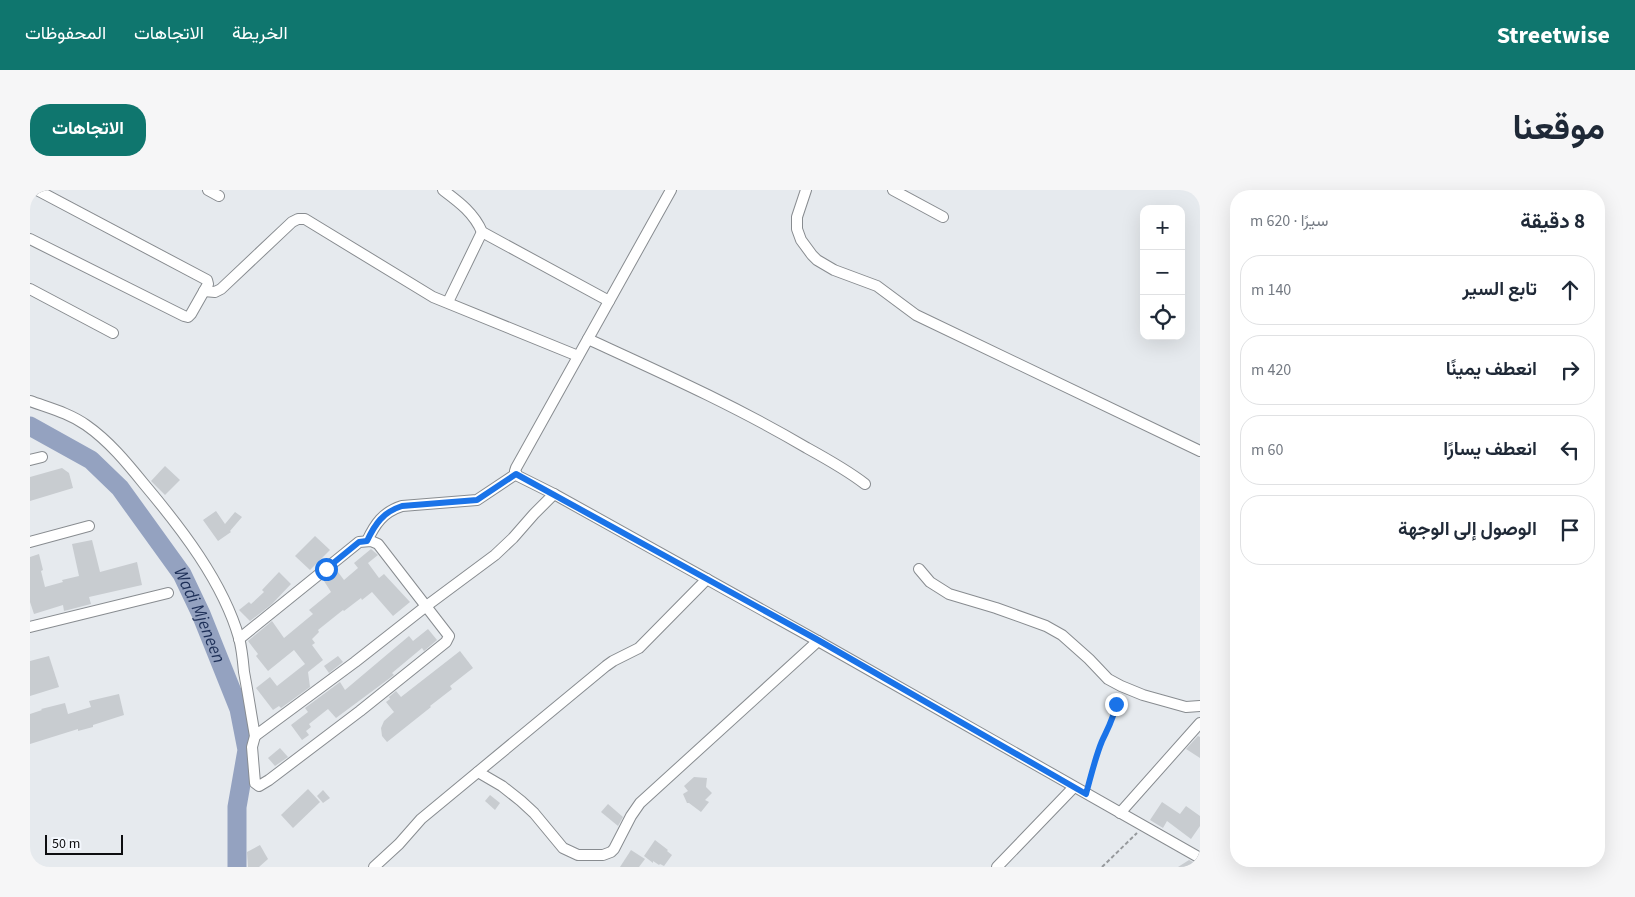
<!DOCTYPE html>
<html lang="ar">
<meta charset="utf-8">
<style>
:root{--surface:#fff;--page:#f6f6f7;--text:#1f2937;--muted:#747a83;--line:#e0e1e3;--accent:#0f766e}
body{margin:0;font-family:"Source Sans 3",Vazirmatn,sans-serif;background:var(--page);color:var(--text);direction:rtl}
.controls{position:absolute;right:15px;top:15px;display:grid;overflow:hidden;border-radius:10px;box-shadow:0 5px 20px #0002}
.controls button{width:45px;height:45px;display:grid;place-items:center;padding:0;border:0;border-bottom:1px solid var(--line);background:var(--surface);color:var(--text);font:25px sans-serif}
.scale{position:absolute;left:15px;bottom:12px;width:78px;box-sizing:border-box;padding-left:5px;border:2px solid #0d0e10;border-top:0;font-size:14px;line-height:18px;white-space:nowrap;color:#0d0e10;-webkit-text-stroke:4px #f3f7fc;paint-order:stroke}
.stop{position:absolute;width:15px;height:15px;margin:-11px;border:4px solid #1a73e8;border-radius:50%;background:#fff}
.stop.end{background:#1a73e8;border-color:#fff;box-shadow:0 1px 5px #0008}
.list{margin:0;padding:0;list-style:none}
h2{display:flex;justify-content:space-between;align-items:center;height:65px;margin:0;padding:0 20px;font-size:21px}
h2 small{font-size:16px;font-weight:400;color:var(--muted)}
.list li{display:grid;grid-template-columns:32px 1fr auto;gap:15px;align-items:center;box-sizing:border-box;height:70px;margin:0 10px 10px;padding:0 10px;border:1px solid var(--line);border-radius:20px}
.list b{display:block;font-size:19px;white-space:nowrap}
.list em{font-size:16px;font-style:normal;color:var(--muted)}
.icon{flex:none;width:28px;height:28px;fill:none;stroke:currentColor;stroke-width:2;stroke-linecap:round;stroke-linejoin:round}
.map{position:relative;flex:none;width:1170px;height:677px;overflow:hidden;direction:ltr;border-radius:20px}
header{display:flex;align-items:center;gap:30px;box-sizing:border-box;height:70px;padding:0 25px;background:var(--accent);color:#fff}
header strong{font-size:24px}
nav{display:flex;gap:28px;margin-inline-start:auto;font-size:18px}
.intro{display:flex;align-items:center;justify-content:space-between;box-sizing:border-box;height:120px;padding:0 30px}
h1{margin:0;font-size:35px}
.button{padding:12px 22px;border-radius:20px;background:var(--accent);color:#fff;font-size:18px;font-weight:700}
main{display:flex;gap:30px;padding:0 30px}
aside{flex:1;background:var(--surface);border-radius:20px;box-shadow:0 5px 20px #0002}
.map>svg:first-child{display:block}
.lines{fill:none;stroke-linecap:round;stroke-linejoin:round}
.river{stroke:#94a2c0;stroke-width:19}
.building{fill:#c8ccd0}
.street-casing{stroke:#888c90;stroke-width:12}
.path{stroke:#96999c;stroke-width:2;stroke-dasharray:4 2.5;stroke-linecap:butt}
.street{stroke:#fff;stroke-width:10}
.route{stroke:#1a73e8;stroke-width:6}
.labels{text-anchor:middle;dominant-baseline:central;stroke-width:4;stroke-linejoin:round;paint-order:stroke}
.water-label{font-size:18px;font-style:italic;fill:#1d2f57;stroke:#f3f7fc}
</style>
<header>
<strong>Streetwise</strong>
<nav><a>الخريطة</a><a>الاتجاهات</a><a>المحفوظات</a></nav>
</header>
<div class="intro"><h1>موقعنا</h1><a class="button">الاتجاهات</a></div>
<main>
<aside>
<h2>8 دقيقة<small>سيرًا · 620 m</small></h2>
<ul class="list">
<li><svg class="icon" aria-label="ahead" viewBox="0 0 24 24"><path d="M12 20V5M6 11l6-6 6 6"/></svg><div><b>تابع السير</b></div><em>140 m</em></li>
<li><svg class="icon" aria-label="right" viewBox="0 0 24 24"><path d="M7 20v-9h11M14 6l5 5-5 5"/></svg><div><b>انعطف يمينًا</b></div><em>420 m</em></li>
<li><svg class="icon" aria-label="left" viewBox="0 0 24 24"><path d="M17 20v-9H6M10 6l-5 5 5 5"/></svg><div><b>انعطف يسارًا</b></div><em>60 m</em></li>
<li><svg class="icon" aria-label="arrive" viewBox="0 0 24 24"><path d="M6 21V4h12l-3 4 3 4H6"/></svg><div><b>الوصول إلى الوجهة</b></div></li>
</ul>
</aside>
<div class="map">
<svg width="1170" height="677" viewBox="0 0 1170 677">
<rect width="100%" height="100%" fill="#e6eaee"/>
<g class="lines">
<!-- river -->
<path class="river" id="s1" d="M0,236L61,270L90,298L152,384L171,424L209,519L217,560L207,617V677"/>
</g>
<!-- building -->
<g class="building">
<polygon points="135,276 150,290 135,305 121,291"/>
<polygon points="32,278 39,283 43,298 0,311 0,287"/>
<polygon points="186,321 195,334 205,322 212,327 200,341 201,342 188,351 173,330"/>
<polygon points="285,346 300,360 280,380 265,366"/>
<polygon points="62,350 70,382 107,372 112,395 59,407 61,414 34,421 33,415 4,424 0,412 0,367 9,364 13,380 11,381 15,397 33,392 32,390 49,386 42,354"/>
<polygon points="341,359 348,365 338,373 349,388 354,384 380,412 363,426 342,402 332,410 331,408 314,421 313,420 288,440 289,442 282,449 285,453 282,455 293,470 278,482 280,497 251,518 249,516 243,520 226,498 240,487 247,496 275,474 264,460 238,481 226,466 228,464 218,451 242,431 254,448 283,424 279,420 301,402 294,391 308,382 314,390 328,378 324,373"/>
<polygon points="249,382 261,394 242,414 220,431 209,420 219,412 221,414 234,402 232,400"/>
<polygon points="398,439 407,450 394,461 392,458 362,483 364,485 306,528 298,519 279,534 281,537 276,541 279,545 272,550 261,535 278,522 275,518 310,492 315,500 379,446 383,451"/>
<polygon points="430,461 443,478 420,496 422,499 400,516 401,517 357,552 352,546 351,538 354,531 364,522 356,512 360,509 359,507 366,501 371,507"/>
<polygon points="19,466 29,497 0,506 0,471"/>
<polygon points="308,466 313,472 299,483 294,476"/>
<polygon points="89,504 94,525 63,535 63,537 48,541 48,539 0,554 0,524 12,520 11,519 35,513 38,524 61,517 59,511"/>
<polygon points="1168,546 1170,547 1170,568 1156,559"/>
<polygon points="250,558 258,567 245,576 238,568"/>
<polygon points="664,587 677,588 676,597 682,603 675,610 679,612 671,622 659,613 657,613 653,604 658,601 654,596"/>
<polygon points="278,599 290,612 263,638 251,625"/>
<polygon points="293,600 300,608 293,613 287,606"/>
<polygon points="460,605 470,613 465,620 455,611"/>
<polygon points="1132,612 1150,624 1156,616 1170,626 1170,636 1161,649 1137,631 1133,638 1120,630"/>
<polygon points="578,614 593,627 588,636 571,622"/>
<polygon points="625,650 638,660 637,661 642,665 634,676 630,674 629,675 623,671 623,673 614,666"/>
<polygon points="230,655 238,669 229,677 218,677 217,662"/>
<polygon points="601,660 615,669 609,677 590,677"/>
<polygon points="1159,670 1170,675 1170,677 1148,677"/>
</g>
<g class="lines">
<defs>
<g id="street">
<polyline points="178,0 189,6"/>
<path d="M413,0C429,12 444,23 452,42L579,111"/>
<polyline points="641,0 486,278 485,281 488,286 524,304 788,451 1170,668"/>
<polyline points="776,0 767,27 767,39 771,50 782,65 787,70 804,80 847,96 886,125 1170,261"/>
<polyline points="863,0 913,27"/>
<polyline points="0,49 154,126 158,127 161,124 178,94 177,90 7,0"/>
<polyline points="0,99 83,143"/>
<polyline points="174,101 185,102 191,99 262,32 268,29 275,29 403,107 548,166"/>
<polyline points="418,112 452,42"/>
<path d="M558,149C632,183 706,216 777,258C797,269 817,280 835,294"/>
<path d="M0,211C19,218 39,223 56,235C79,251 97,273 114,294C151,338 193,392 209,448C212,459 213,471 214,482C218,503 221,524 225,546L325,472L395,417L465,365L483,348L504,324L524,304"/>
<polyline points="0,270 12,267"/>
<path d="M337,351C345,334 353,322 372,316L447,310L486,284"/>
<polyline points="0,352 59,336"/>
<polyline points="889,379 900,392 919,404 966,418 1016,436 1032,445 1059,469 1078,489 1091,496 1113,505 1156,517 1170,516"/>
<polyline points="0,437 138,403"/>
<polyline points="209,449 329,352 341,351 348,354 419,446 416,452 330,521 239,590 229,596 225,593 222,557 225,546"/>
<polyline points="448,582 472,596 491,611 504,623 533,658 548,665 573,665 581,662 584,659 601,626 610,613 788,451"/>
<polyline points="1090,623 1170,533"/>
<polyline points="344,677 369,654 391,629 576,476 583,471 609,458 677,389"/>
<polyline points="967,677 1044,597"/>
</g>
</defs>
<!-- street casing -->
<use href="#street" class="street-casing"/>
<!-- path -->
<g class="path">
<path d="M1059,592C1062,579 1066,566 1071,554C1077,538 1089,523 1085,505"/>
<polyline points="1072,677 1107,643"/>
</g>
<!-- street -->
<use href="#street" class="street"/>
</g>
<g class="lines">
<!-- route -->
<path class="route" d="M296,379L329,352L337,351C345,334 353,322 372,316L447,310L486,284L788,450L1056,604C1061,586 1065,568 1072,551C1078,538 1084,528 1086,514"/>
</g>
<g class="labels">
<!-- water labels -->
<g class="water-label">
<text stroke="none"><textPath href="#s1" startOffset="261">Wadi Mjeneen</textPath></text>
</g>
</g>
</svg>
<div class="controls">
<button>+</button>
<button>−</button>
<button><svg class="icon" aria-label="locate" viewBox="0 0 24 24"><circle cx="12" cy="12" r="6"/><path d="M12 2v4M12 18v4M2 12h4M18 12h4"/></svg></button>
</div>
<div class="scale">50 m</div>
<div class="stop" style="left:296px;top:379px"></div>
<div class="stop end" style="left:1086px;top:514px"></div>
</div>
</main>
